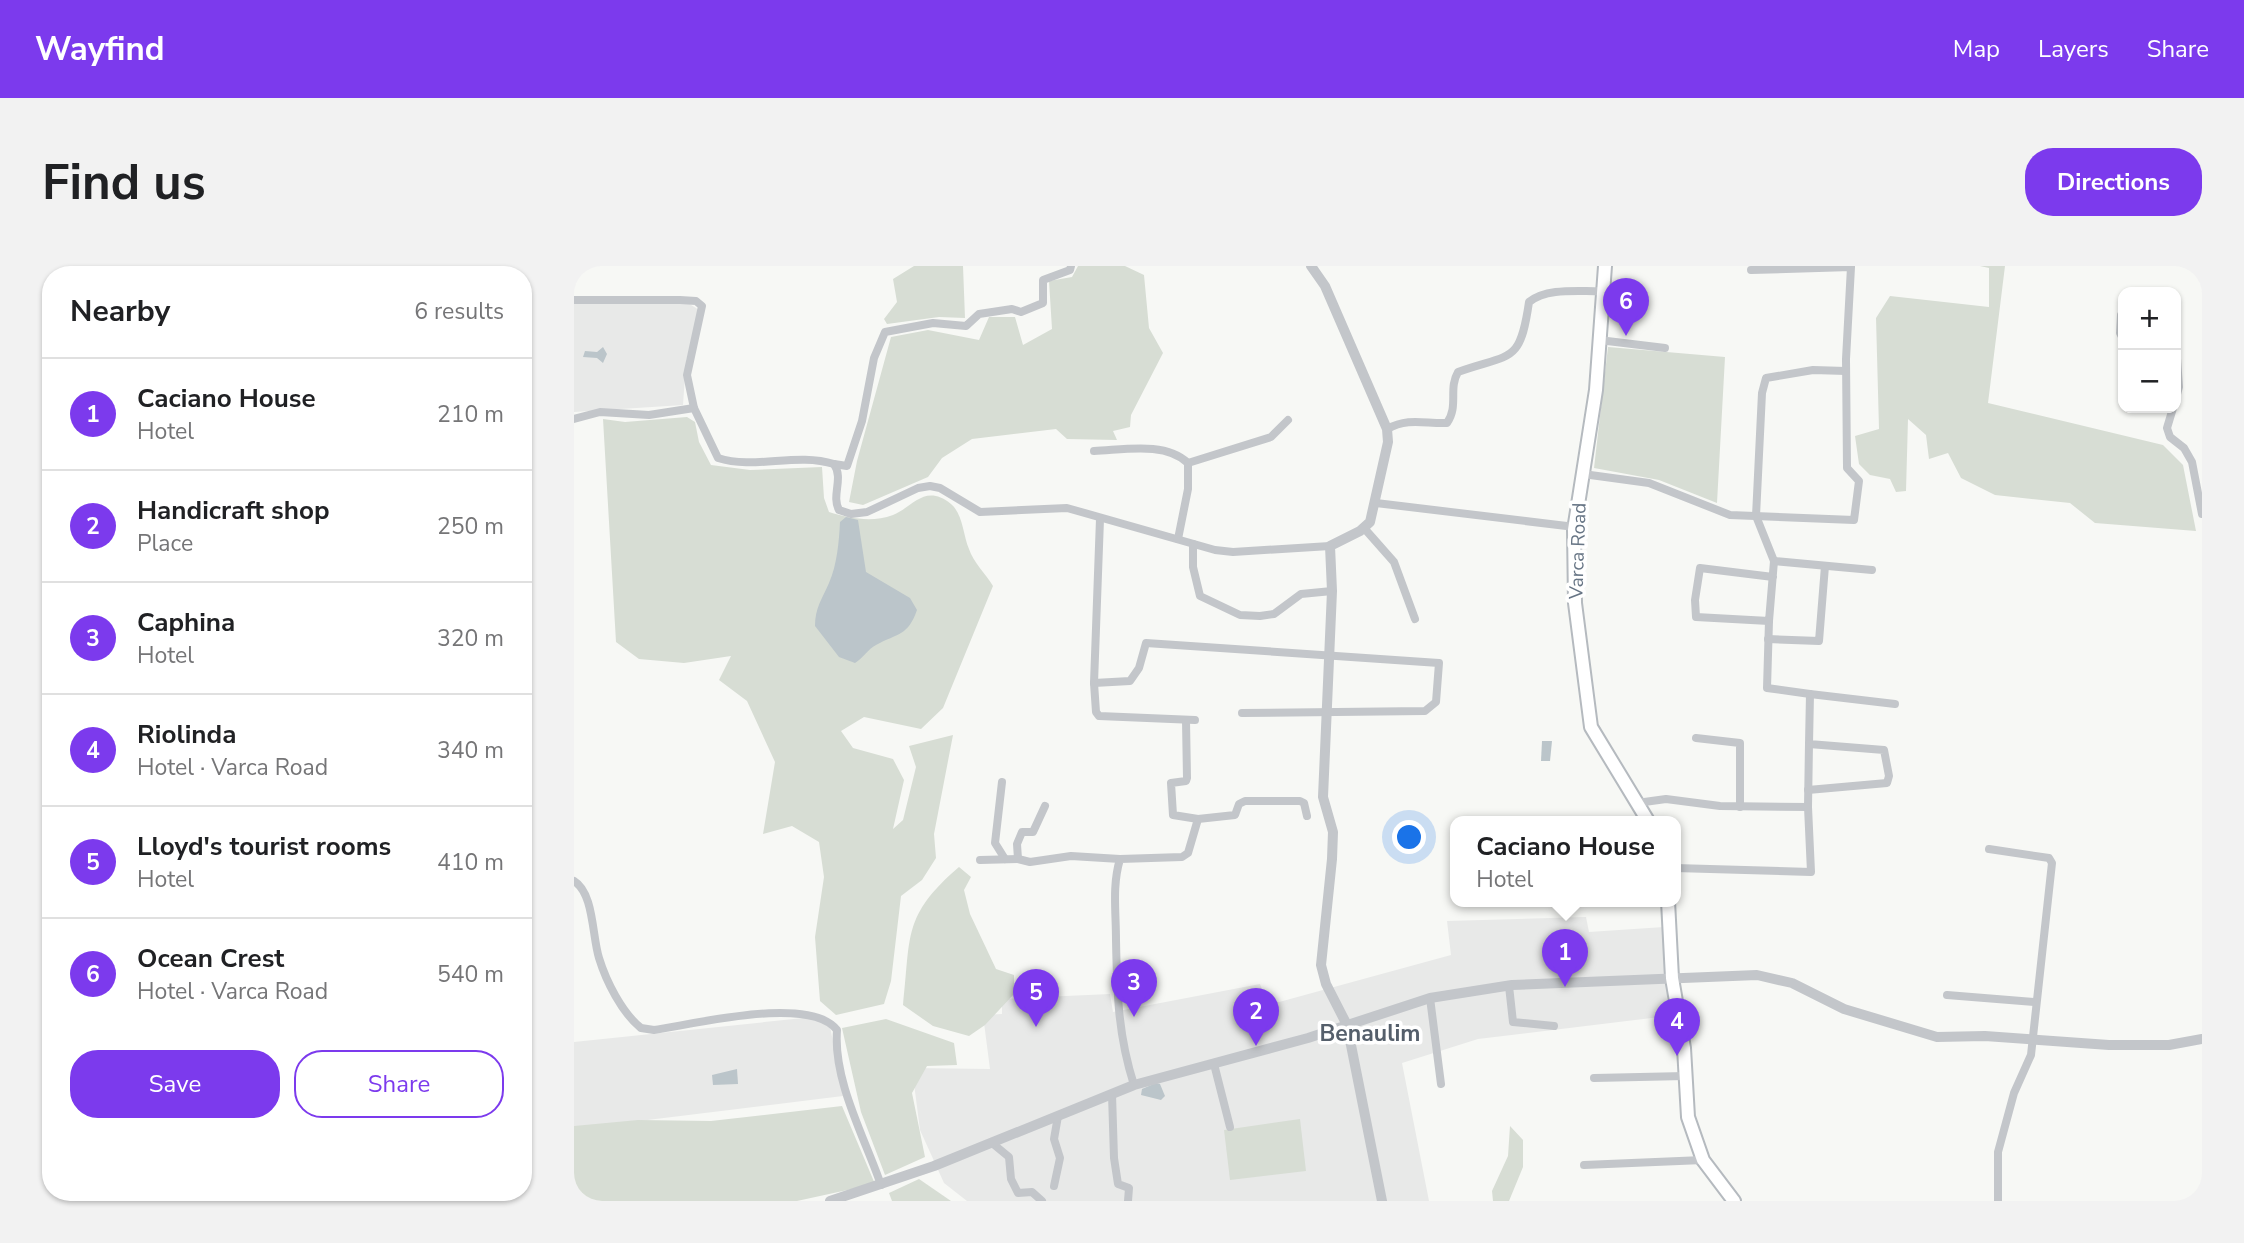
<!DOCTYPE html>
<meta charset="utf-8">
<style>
:root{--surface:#fff;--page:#f2f2f2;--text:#202124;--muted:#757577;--line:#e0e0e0;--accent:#7c3aed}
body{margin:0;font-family:"Nunito Sans",sans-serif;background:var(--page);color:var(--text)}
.controls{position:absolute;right:21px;top:21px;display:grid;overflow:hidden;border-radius:14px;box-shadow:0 2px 5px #0004}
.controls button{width:63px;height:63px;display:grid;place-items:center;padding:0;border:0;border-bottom:2px solid var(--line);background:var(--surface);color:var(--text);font:35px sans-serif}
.you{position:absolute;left:836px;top:572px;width:24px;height:24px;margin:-18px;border:5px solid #fff;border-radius:50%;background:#1a73e8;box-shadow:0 0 0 10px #1a73e833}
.badge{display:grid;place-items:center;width:46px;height:46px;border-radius:50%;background:var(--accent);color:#fff;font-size:23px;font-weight:700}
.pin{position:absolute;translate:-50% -58px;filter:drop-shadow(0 2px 4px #0008)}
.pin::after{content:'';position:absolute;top:37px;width:24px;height:21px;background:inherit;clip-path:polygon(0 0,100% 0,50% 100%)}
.popup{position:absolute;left:876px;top:550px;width:231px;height:91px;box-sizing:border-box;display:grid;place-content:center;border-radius:14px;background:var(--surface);filter:drop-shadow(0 2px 5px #0005);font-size:23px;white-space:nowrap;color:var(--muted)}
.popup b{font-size:26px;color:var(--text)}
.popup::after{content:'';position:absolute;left:50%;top:100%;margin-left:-14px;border:14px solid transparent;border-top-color:var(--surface)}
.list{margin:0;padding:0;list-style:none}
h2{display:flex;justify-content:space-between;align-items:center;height:91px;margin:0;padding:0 28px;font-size:30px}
h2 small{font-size:23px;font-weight:400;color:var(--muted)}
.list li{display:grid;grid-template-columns:46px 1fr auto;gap:21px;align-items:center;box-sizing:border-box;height:112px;padding:0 28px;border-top:2px solid var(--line)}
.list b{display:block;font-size:26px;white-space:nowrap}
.list p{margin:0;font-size:23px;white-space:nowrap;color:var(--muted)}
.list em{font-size:23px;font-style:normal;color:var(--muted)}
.actions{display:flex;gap:14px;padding:21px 28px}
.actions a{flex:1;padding:16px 0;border:2px solid var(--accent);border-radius:28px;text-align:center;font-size:24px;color:var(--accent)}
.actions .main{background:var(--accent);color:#fff}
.map{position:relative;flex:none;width:1628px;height:935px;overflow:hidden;border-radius:28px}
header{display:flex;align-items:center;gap:42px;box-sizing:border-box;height:98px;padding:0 35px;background:var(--accent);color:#fff}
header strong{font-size:33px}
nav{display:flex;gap:38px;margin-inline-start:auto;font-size:24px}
.intro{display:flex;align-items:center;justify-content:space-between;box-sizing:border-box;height:168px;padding:0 42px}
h1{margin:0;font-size:49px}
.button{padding:18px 32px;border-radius:28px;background:var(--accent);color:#fff;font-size:24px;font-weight:700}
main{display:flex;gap:42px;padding:0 42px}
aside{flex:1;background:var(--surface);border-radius:28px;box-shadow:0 2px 5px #0004}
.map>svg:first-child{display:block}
.built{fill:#e8e9e8}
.green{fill:#d7ddd4}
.water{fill:#bbc5ca}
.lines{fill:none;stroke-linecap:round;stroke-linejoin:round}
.secondary-casing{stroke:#b5babf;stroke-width:16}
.minor{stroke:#c3c6ca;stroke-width:8}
.tertiary{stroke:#c3c6ca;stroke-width:10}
.secondary{stroke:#fff;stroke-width:12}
.labels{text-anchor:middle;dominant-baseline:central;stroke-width:7;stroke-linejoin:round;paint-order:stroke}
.street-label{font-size:19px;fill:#677585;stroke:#fff}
.quarter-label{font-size:23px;font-weight:bold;fill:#555f6b;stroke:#fff}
</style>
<header>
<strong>Wayfind</strong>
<nav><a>Map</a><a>Layers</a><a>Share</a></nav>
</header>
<div class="intro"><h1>Find us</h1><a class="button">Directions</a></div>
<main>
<aside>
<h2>Nearby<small>6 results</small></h2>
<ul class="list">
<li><span class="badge">1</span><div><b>Caciano House</b><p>Hotel</p></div><em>210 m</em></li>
<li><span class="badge">2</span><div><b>Handicraft shop</b><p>Place</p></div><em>250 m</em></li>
<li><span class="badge">3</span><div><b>Caphina</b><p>Hotel</p></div><em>320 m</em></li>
<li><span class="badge">4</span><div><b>Riolinda</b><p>Hotel · Varca Road</p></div><em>340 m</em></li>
<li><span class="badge">5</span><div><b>Lloyd's tourist rooms</b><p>Hotel</p></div><em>410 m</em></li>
<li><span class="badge">6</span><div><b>Ocean Crest</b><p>Hotel · Varca Road</p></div><em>540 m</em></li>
</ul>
<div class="actions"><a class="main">Save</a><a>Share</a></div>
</aside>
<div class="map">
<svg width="1628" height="935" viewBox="0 0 1628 935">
<rect width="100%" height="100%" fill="#f7f8f5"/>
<!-- built -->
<g class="built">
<polygon points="0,37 114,37 125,44 112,95 109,139 0,146"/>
<polygon points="1012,651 1015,666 1090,661 1094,750 904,773 828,797 855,935 393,935 370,917 346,864 338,802 416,803 409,749 428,748 428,733 536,728 539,746 686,718 694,739 877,689 873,655"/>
<polygon points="239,751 256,760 269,830 0,863 0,776"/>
</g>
<!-- green -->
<g class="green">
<polygon points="340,0 389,0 391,52 365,51 313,58 310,53 323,36 319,13"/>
<polygon points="504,0 551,0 570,9 575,62 589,87 557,149 556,161 539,165 543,174 493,173 482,163 398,173 368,192 354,211 289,239 275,236 283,195 317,71 354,64 405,74 415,51 441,51 449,79 478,63 475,15 498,11"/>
<polygon points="1406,0 1431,0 1414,137 1589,179 1609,199 1622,265 1521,257 1496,237 1421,229 1387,212 1374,187 1355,193 1352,169 1334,153 1332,225 1322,226 1316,213 1296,209 1285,198 1281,170 1305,163 1302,52 1316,30 1415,41 1415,2"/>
<polygon points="1034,81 1151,91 1143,237 1085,214 1020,202"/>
<path d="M113,151L121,156L125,176L137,199L176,204L248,201L250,232L255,246C275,252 297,257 319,249C339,241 351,217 377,238C389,248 389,269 395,283C399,296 412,308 419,320L369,442L347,463L290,451L267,465L279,482L319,493L330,514L319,563L329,554L342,501L335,480L379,469L360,568L362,592L348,614L327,630L317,715L310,738L262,749L246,735L241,671L250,611L245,576L218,560L189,568L201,496L173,435L145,414L157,390L110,397L65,393L42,376L29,153L51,156Z"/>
<path d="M385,601L397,611L390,624L396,648L422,703L440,709V728L411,759L395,770L359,760L329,739C337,670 328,650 385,601Z"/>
<polygon points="312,753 380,777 383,799 353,800 338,827 351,891 311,909 287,846 268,762"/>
<polygon points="268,840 301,918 223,935 0,935 0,860 64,854 137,855"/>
<polygon points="726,853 732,905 656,914 650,864"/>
<polygon points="936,860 949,874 949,901 935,935 919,935 918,925 934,890"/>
<polygon points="345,913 377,935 318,935 315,927"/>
</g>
<!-- water -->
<g class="water">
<polygon points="29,81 33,88 29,97 23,92 9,91 11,85 23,86"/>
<path d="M272,251L284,254L292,306L336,332L343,344C334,370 324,367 302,379C294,383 289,392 281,397L265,391L241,360C241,342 248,333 255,317C263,299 265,276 266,256Z"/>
<polygon points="968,475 978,475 976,495 967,495"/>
<polygon points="163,803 164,818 139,819 138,809"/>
<polygon points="582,817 586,818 591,830 587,834 567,829 568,823"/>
</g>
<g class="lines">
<defs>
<g id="secondary">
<polyline points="1031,0 1022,124 1000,264 1001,337 1017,461 1074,555"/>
<polyline points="1094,635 1098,712 1110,782 1114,851 1129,894 1160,935"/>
</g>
</defs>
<!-- secondary casing -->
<use href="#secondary" class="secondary-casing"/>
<!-- minor -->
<g class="minor">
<polyline points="0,34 106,34 122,35 128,40 113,109 120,142"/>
<polyline points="1547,49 1546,67 1549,73"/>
<polyline points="1025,74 1091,82"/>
<polyline points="1602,78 1605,121 1602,132"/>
<polyline points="1599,142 1593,162 1596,171 1610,182 1618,196 1628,248"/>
<path d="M0,153L26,146L75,149L120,142L144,192C181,204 222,186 260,198C270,213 257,229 265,244L277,248L293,246L344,222L356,220L366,222L406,246L493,242L641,284L659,286L756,280"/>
<path d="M813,163C835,151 851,158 873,157C885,140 874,123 884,106C937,87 946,99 955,36C974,21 1006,26 1029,25"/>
<path d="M520,185C549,184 591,175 614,197V223L604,273"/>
<polyline points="614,197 697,171 714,154"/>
<polyline points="260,198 273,200 288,155 300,92 311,66 359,57 392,60 405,48 438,43 447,46 469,37 469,14 496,4 497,0"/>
<polyline points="1009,208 1075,217 1156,249 1280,254 1285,215 1273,202 1272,93 1277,1 1177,4"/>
<polyline points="802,237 1001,261"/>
<polyline points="526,253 520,417 556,415 565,402 572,377 865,397 862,436 851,445 668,447"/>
<polyline points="790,262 820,296 841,353"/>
<polyline points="619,278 619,301 626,330 666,349 686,350 700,348 727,328 758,325"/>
<polyline points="1200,295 1182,250 1188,127 1192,112 1239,104 1272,105"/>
<polyline points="1199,311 1126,302 1121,334 1122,351 1195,355 1200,295 1298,304"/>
<polyline points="1195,355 1193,422 1236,428 1235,478 1310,484 1315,510 1313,517 1234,524"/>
<polyline points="1194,373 1245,375 1251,300"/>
<polyline points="520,417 522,446 525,450 621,454"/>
<polyline points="1236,428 1321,438"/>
<polyline points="612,455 613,512 612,515 597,517 599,549 624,553"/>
<polyline points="1122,472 1166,477 1166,541"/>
<polyline points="428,516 421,577 431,593"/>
<polyline points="1063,537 1092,533 1146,540 1234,541 1235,478"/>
<polyline points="1415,583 1475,592 1478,597 1457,789 1440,827 1424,886 1424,935"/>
<polyline points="444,593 443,578 448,566 459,566 471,540"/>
<polyline points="406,594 444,593 456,596 497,590 546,593"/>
<polyline points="1101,602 1237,606 1234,541"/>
<path d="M0,615C20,627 18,670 25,692C32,715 48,747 67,762L80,764C121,758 236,729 263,764C259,815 291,872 307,919"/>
<polyline points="935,720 939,756 980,760"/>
<polyline points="1373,729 1461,736"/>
<polyline points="856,732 867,818"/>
<polyline points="640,798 656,861"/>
<polyline points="1020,812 1111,810"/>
<path d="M560,819C544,769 543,727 542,674C542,645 538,620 546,593L608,591L614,587L624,553L661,549L665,538L671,535H726L730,537L733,550"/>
<polyline points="538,828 540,892 544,918 555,922 554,935"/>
<polyline points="418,877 435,891 437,913 444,927 458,926 468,935"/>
<polyline points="1010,899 1129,894"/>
<polyline points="480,920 486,892 480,873 484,850"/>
</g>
<!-- tertiary -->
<g class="tertiary">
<polyline points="737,0 751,20 813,163 814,176 796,256 786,265 756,280 758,325 749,531 759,566 758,593 747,699 752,718 773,759 808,935"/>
<polyline points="256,935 360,900 560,819 734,772 856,732 938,719 1183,709 1218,717 1270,743 1363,771 1411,770 1535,779 1595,779 1628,773"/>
</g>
<!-- secondary -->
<use href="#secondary" class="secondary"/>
</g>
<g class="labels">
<!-- street labels -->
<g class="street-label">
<text transform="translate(1004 285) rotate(-88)">Varca Road</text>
</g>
<!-- quarter labels -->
<g class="quarter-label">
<text x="796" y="767">Benaulim</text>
</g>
</g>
</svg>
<div class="controls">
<button>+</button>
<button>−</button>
</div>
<div class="you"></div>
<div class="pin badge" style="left:991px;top:721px">1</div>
<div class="popup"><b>Caciano House</b>Hotel</div>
<div class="pin badge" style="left:682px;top:780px">2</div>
<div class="pin badge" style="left:560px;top:751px">3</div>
<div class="pin badge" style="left:1103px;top:790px">4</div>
<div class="pin badge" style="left:462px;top:761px">5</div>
<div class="pin badge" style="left:1052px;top:70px">6</div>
</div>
</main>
